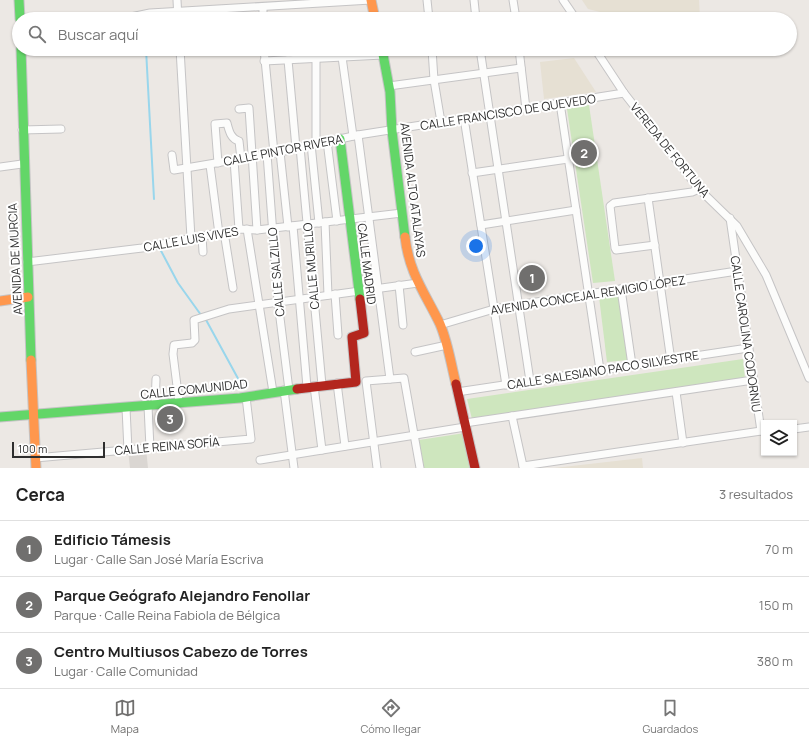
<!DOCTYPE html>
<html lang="es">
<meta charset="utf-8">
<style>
:root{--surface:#fff;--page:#f2f2f2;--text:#222;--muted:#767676;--line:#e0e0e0;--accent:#706f6e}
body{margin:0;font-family:Manrope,sans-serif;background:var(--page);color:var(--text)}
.controls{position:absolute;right:12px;bottom:12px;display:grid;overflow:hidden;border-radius:0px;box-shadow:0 1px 3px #0004}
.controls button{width:36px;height:36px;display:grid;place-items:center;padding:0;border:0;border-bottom:1px solid var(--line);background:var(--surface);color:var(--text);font:20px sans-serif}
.scale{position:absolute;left:12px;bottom:10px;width:93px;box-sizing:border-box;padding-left:4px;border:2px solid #2e2e2e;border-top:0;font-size:11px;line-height:14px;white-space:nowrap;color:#2e2e2e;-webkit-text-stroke:3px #fff;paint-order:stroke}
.you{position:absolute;left:476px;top:246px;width:14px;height:14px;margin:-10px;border:3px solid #fff;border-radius:50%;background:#1a73e8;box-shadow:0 0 0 6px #1a73e833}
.badge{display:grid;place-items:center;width:26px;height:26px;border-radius:50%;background:var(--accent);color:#fff;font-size:13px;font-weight:700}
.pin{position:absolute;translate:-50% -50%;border:2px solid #fff;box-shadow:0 1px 4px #0006}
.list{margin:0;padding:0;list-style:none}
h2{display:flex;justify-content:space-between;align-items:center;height:52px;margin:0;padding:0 16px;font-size:17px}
h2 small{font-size:13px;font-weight:400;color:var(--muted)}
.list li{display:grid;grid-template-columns:26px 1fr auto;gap:12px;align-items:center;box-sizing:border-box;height:56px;padding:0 16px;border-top:1px solid var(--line)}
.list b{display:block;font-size:15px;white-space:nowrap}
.list p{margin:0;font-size:13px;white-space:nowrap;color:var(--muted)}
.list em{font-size:13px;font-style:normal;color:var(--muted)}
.icon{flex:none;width:22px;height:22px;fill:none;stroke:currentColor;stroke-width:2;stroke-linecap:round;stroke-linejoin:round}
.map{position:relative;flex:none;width:809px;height:468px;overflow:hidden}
.search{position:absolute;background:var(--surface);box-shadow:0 1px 3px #0004;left:12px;right:12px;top:12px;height:44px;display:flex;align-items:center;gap:10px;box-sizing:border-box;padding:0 14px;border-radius:22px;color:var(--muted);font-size:15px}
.sheet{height:220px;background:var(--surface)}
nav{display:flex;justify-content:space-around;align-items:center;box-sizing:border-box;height:56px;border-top:1px solid var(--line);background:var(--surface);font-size:11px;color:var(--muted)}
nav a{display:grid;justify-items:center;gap:2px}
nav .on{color:var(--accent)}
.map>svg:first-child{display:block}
.education{fill:#e6e0d3}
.green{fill:#cee6be}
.plaza{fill:#dad6d2}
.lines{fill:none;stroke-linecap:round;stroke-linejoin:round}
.stream{stroke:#99d6ec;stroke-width:2}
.street-casing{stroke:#c5c4c5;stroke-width:9}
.fast-casing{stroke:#c5c4c5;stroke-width:11}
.slow-casing{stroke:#c5c4c5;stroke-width:11}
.jam-casing{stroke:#c5c4c5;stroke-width:11}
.street{stroke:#fcfcfb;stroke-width:7}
.fast{stroke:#63d668;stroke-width:9}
.slow{stroke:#ff974d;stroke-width:9}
.jam{stroke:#b3261e;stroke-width:9}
.labels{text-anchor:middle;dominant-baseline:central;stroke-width:4;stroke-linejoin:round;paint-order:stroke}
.street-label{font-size:12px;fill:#2e2e2e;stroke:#fff}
</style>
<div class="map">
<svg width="809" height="468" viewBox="0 0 809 468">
<rect width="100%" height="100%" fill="#ece8e4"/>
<!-- education -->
<g class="education">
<polygon points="582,0 699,0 700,19 628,19 588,9"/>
<polygon points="574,58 596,92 544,99 540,62"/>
<polygon points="642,458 643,468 554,468"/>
</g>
<!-- green -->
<g class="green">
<polygon points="589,105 615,281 593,283 567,109"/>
<polygon points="619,295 628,360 607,362 599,297"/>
<polygon points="743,359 745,379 472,419 467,399"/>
<polygon points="465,433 471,468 424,468 419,440"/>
</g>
<!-- plaza -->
<polygon class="plaza" points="146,448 148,468 130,468 128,450"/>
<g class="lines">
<!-- stream -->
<g class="stream">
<polyline points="146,49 154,199"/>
<polyline points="159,247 178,283 201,315"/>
<polyline points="205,318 241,384"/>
</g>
<defs>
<g id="street">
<polyline points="177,0 178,19"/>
<polyline points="427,0 429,19"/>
<polyline points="474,0 476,19"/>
<polyline points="513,0 516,19"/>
<polyline points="563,0 576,19"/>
<polyline points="263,7 263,19"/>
<polyline points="121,19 150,13 371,0"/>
<polyline points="502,19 515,17"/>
<polyline points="180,49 191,238"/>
<polyline points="264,49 274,153"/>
<polyline points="432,49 434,80 441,122"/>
<polyline points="480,49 530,381"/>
<polyline points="519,49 526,109"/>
<polyline points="595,49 624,93 699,189 737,226 766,275 809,378"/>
<polyline points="342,57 353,136"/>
<polyline points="316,58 316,143"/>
<polyline points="288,60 296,148"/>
<polyline points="264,61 383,55"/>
<polyline points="389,86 521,68"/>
<polyline points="560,103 600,370"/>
<polyline points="239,109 249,108 257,230"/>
<polyline points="464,118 506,385"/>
<polyline points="22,130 61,129"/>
<polyline points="358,135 390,379"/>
<polyline points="327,141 337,221"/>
<polyline points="311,144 319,223"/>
<polyline points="300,147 322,385"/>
<polyline points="280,152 288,227"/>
<polyline points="267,154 278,302 289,390"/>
<polyline points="172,155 174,170 186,168 280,152 358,135 624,93"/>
<polyline points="234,160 239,229"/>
<path d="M218,163L215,124L227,123C229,131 231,139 239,141L241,159"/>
<polyline points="210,165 219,234"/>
<polyline points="0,167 22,164"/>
<polyline points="472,173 568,159"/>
<polyline points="648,198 671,361"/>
<polyline points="730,218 761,431"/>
<polyline points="325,222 328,295"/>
<polyline points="481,225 576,210"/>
<polyline points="293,226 307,387"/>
<polyline points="247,229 273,392"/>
<polyline points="224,232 233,288"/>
<polyline points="202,236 203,252"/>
<polyline points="655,245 616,250 615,248 610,206 614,203 692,192 699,189"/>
<polyline points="27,262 142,248 239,229 257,230 402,213"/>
<polyline points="399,285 403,325"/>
<polyline points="621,289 632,365"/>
<polyline points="335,294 338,335"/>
<polyline points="440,325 494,309 517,305 737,271"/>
<polyline points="415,352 447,345"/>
<polyline points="337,383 345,446"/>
<polyline points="314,386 322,450"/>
<polyline points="284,390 294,468"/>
<polyline points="457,392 748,348"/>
<polyline points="676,392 683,443"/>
<polyline points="179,402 173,354 174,345 192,343 195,340 194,320 229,309 418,283"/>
<polyline points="155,405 156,379"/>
<polyline points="148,406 150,448"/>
<polyline points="126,408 128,450"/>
<polyline points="512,416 523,466"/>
<polyline points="465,423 753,380"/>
<polyline points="794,429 809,427"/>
<polyline points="35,458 251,439 246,397"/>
<polyline points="260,460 465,427"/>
<polyline points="523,466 761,431"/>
<polyline points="377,468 366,381 404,378 420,468"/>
</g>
<g id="fast">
<polyline points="19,0 20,19"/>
<polyline points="21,49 31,360"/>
<polyline points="382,49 390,92 392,131 405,237"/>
<polyline points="340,139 360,299"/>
<polyline points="0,417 240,398 297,389"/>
</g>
<g id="slow">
<polyline points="371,0 375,19"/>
<path d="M405,237C409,273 425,293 440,324C448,343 451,364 456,384"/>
<polyline points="0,301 28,297"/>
<polyline points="31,360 36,468"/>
</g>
<g id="jam">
<polyline points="456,384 475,468"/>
<polyline points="297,389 356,382 352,337 364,333 360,299"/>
</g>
</defs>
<!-- street casing -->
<use href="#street" class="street-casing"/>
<!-- fast casing -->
<use href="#fast" class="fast-casing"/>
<!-- slow casing -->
<use href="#slow" class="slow-casing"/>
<!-- jam casing -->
<use href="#jam" class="jam-casing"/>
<!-- street -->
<use href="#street" class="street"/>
<!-- fast -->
<use href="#fast" class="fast"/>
<!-- slow -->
<use href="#slow" class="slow"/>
<!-- jam -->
<use href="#jam" class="jam"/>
</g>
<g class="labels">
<!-- street labels -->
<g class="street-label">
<text transform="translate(508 112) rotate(-9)">CALLE FRANCISCO DE QUEVEDO</text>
<text transform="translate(283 150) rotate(-11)">CALLE PINTOR RIVERA</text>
<text transform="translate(670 150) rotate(51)">VEREDA DE FORTUNA</text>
<text transform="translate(413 190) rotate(83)">AVENIDA ALTO ATALAYAS</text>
<text transform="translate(191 239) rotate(-10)">CALLE LUIS VIVES</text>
<text transform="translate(15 259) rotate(-93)">AVENIDA DE MURCIA</text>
<text transform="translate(367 264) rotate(83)">CALLE MADRID</text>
<text transform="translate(311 266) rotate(-95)">CALLE MURILLO</text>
<text transform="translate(276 272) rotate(-95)">CALLE SALZILLO</text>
<text transform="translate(588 295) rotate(-9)">AVENIDA CONCEJAL REMIGIO LÓPEZ</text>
<text transform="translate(746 334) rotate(82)">CALLE CAROLINA CODORNIU</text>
<text transform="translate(603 370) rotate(-9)">CALLE SALESIANO PACO SILVESTRE</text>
<text transform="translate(194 389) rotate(-6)">CALLE COMUNIDAD</text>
<text transform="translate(167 446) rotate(-5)">CALLE REINA SOFÍA</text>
</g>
</g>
</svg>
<div class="controls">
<button><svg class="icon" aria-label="layers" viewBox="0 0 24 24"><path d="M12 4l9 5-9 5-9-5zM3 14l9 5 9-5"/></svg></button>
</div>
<div class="scale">100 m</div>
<div class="you"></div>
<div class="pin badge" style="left:532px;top:278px">1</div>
<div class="pin badge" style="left:584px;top:153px">2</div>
<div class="pin badge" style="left:170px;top:419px">3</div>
<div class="search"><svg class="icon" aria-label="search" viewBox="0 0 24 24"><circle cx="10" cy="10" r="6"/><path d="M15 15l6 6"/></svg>Buscar aquí</div>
</div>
<section class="sheet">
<h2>Cerca<small>3 resultados</small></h2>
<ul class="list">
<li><span class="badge">1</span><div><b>Edificio Támesis</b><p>Lugar · Calle San José María Escriva</p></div><em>70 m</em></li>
<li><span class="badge">2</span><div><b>Parque Geógrafo Alejandro Fenollar</b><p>Parque · Calle Reina Fabiola de Bélgica</p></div><em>150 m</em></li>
<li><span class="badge">3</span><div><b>Centro Multiusos Cabezo de Torres</b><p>Lugar · Calle Comunidad</p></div><em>380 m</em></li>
</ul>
</section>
<nav>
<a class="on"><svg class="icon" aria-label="map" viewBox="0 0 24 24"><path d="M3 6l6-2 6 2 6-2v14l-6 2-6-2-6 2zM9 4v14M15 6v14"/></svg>Mapa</a>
<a><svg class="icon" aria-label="directions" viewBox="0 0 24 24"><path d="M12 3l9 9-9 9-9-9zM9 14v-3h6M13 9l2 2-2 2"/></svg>Cómo llegar</a>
<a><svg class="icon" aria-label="saved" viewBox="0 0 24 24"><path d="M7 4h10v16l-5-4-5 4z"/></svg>Guardados</a>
</nav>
